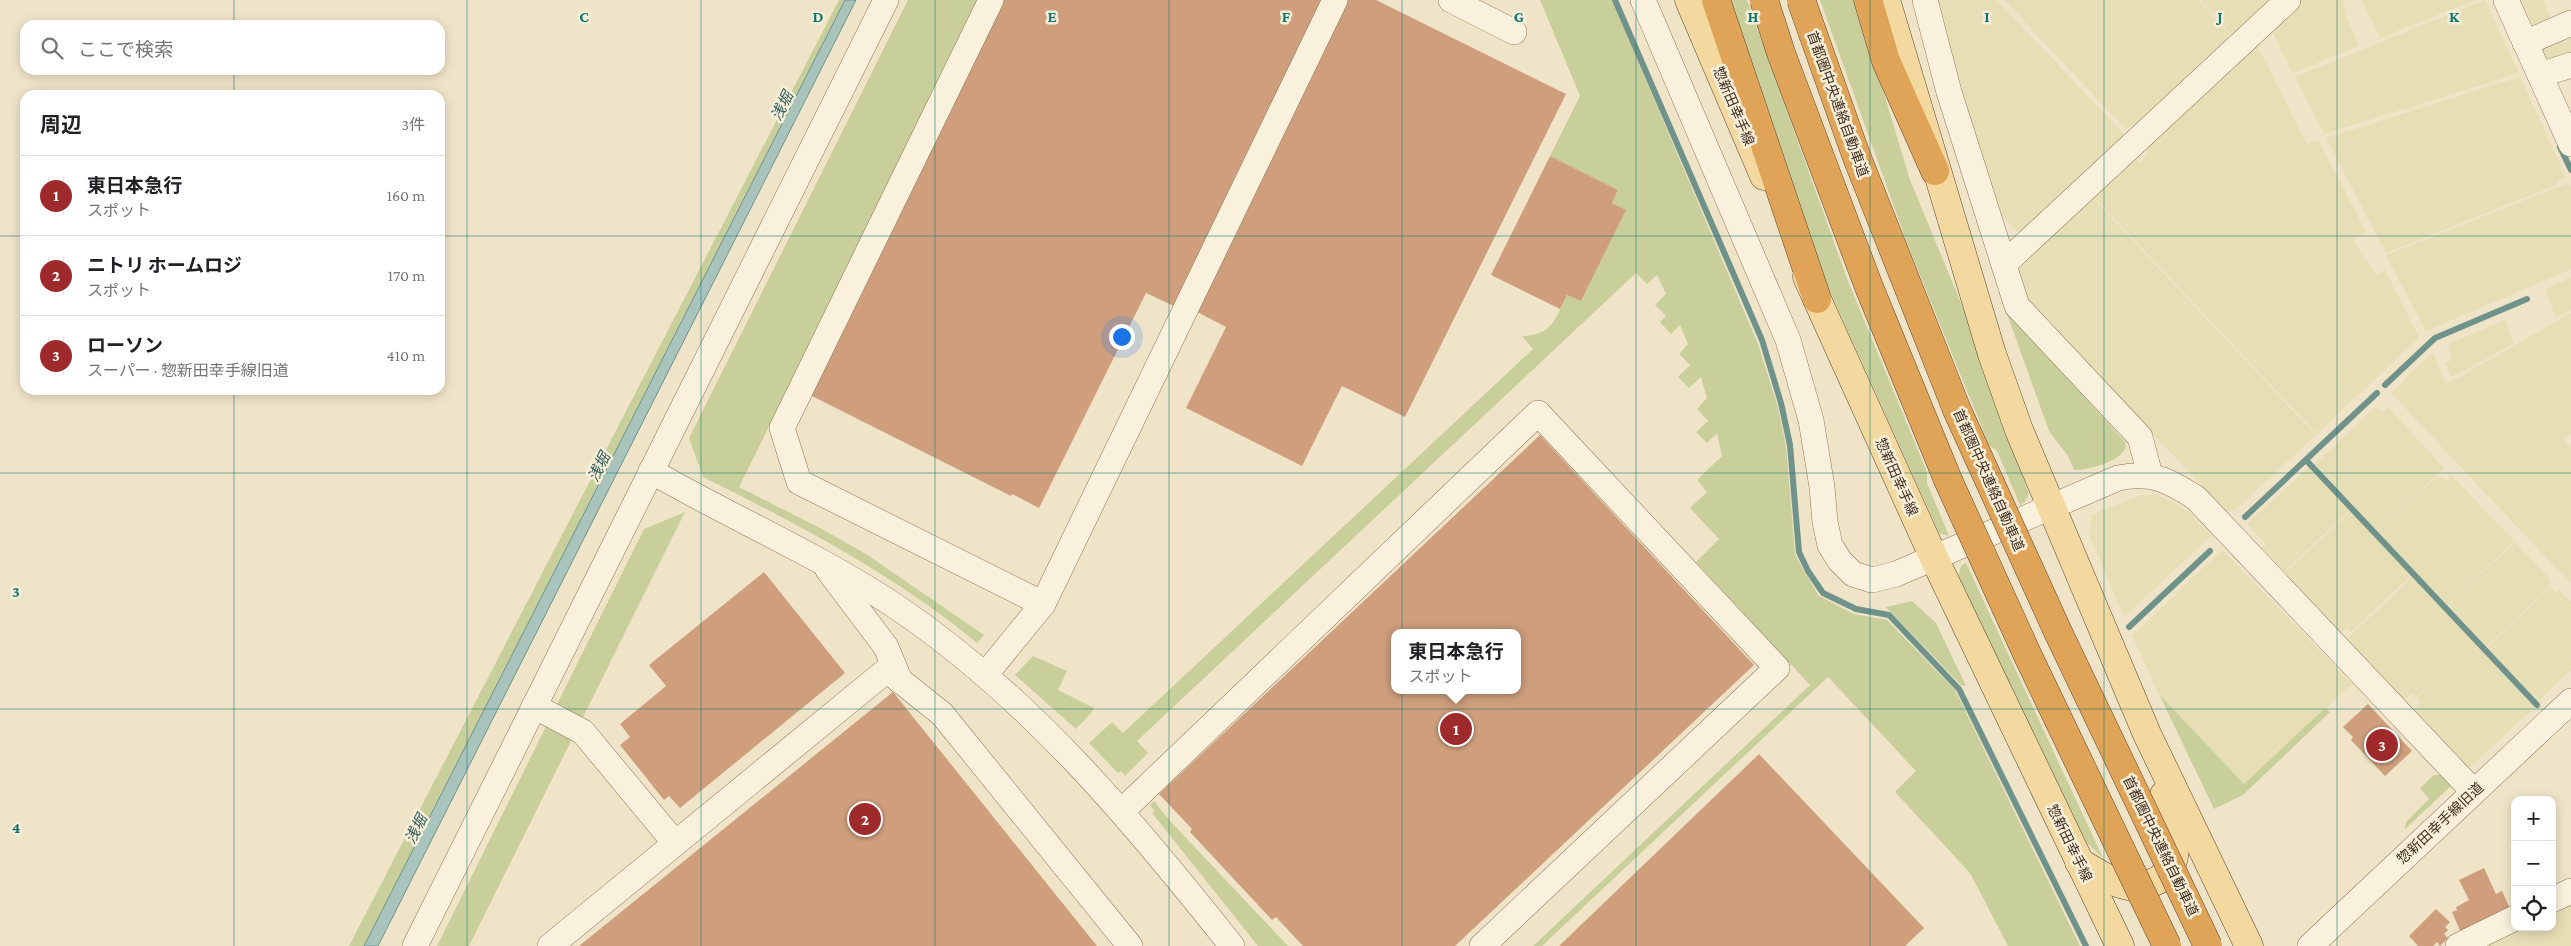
<!DOCTYPE html>
<html lang="ja">
<meta charset="utf-8">
<style>
:root{--surface:#fff;--page:#f2f2f2;--text:#202124;--muted:#757577;--line:#e0e0e0;--accent:#9e2a2b}
body{margin:0;font-family:"Crimson Pro","Noto Sans JP",serif;background:var(--page);color:var(--text)}
.controls{position:absolute;right:15px;bottom:15px;display:grid;overflow:hidden;border-radius:10px;box-shadow:0 2px 12px #0003}
.controls button{width:45px;height:45px;display:grid;place-items:center;padding:0;border:0;border-bottom:1px solid var(--line);background:var(--surface);color:var(--text);font:25px sans-serif}
.you{position:absolute;left:1121px;top:336px;width:18px;height:18px;margin:-12px;border:4px solid #fff;border-radius:50%;background:#1a73e8;box-shadow:0 0 0 8px #1a73e833}
.badge{display:grid;place-items:center;width:32px;height:32px;border-radius:50%;background:var(--accent);color:#fff;font-size:16px;font-weight:700}
.pin{position:absolute;translate:-50% -50%;border:2px solid #fff;box-shadow:0 1px 5px #0006}
.popup{position:absolute;left:1391px;top:629px;width:130px;height:65px;box-sizing:border-box;display:grid;place-content:center;border-radius:10px;background:var(--surface);filter:drop-shadow(0 1px 4px #0005);font-size:16px;white-space:nowrap;color:var(--muted)}
.popup b{font-size:19px;color:var(--text)}
.popup::after{content:'';position:absolute;left:50%;top:100%;margin-left:-10px;border:10px solid transparent;border-top-color:var(--surface)}
.list{margin:0;padding:0;list-style:none}
h2{display:flex;justify-content:space-between;align-items:center;height:65px;margin:0;padding:0 20px;font-size:21px}
h2 small{font-size:16px;font-weight:400;color:var(--muted)}
.list li{display:grid;grid-template-columns:32px 1fr auto;gap:15px;align-items:center;box-sizing:border-box;height:80px;padding:0 20px;border-top:1px solid var(--line)}
.list b{display:block;font-size:19px;white-space:nowrap}
.list p{margin:0;font-size:16px;white-space:nowrap;color:var(--muted)}
.list em{font-size:16px;font-style:normal;color:var(--muted)}
.icon{flex:none;width:28px;height:28px;fill:none;stroke:currentColor;stroke-width:2;stroke-linecap:round;stroke-linejoin:round}
.map{position:relative;flex:none;width:2571px;height:946px;overflow:hidden}
.search{position:absolute;background:var(--surface);box-shadow:0 2px 12px #0003;left:20px;top:20px;width:425px;height:55px;display:flex;align-items:center;gap:12px;box-sizing:border-box;padding:0 18px;border-radius:15px;color:var(--muted);font-size:19px}
.panel{position:absolute;background:var(--surface);box-shadow:0 2px 12px #0003;left:20px;top:90px;width:425px;height:305px;border-radius:15px}
.map>svg:first-child{display:block}
.farmland{fill:#e6deb5}
.green{fill:#c9cf9b}
.water{fill:#a9c4bc;stroke:#6f938a}
.lines{fill:none;stroke-linecap:round;stroke-linejoin:round}
.stream{stroke:#6f938a;stroke-width:6}
.building{fill:#cf9f7d;fill-rule:evenodd}
.minor-casing{stroke:#8d765c;stroke-width:26}
.major-casing{stroke:#5b4430;stroke-width:29}
.highway-casing{stroke:#5b4430;stroke-width:29}
.minor{stroke:#faf1dc;stroke-width:25}
.major{stroke:#f3d9a0;stroke-width:28}
.highway{stroke:#e0a458;stroke-width:28}
.highway-bridge-casing{stroke:#5b4430;stroke-width:29;stroke-linecap:butt}
.highway-bridge{stroke:#e0a458;stroke-width:28}
.grid{fill:none;stroke:#0f766e;stroke-width:1;stroke-opacity:0.55}
.labels{text-anchor:middle;dominant-baseline:central;stroke-width:5;stroke-linejoin:round;paint-order:stroke}
.street-label{font-size:14px;fill:#3d2e20;stroke:#f7eed8}
.water-label{font-size:15px;font-style:italic;fill:#2f5d5a;stroke:#f7eed8}
.grid-label{font-size:16px;text-anchor:middle;font-weight:bold;fill:#0f766e;stroke:#f7eed8;stroke-width:5;stroke-linejoin:round;paint-order:stroke}
</style>
<div class="map">
<svg width="2571" height="946" viewBox="0 0 2571 946">
<rect width="100%" height="100%" fill="#f0e4c8"/>
<!-- farmland -->
<g class="farmland">
<polygon points="1937,0 1997,0 2128,139 2020,235 1997,211"/>
<polygon points="2004,0 2198,0 2235,40 2140,121 2126,129"/>
<polygon points="2200,0 2277,0 2236,39"/>
<polygon points="2299,0 2343,0 2347,18 2359,46 2293,73 2270,27"/>
<polygon points="2361,0 2475,0 2380,38"/>
<polygon points="2485,0 2519,73 2324,134 2295,77"/>
<polygon points="2522,0 2544,0 2552,23 2535,29"/>
<polygon points="2571,36 2571,58 2548,65 2540,44"/>
<polygon points="2255,41 2307,144 2318,140 2366,232 2353,238 2358,248 2376,275 2385,270 2418,335 2418,339 2359,394 2140,163 2148,153 2142,146"/>
<polygon points="2520,77 2566,177 2559,180 2554,186 2386,253 2326,138"/>
<polygon points="2133,156 2358,394 2317,434 2091,194"/>
<polygon points="2568,183 2571,188 2571,269 2426,331 2386,255"/>
<polygon points="2090,195 2316,435 2234,511 2226,511 2025,298 2018,269 2030,258 2028,255"/>
<polygon points="2571,278 2571,309 2556,318 2545,289"/>
<polygon points="2571,313 2571,434 2564,438 2571,449 2571,584 2391,393 2433,352 2445,383 2477,414 2446,383 2458,378"/>
<polygon points="2505,320 2514,344 2451,377 2445,363 2450,362 2451,357 2448,344"/>
<polygon points="2376,406 2382,412 2388,407 2444,468 2377,530 2315,464"/>
<polygon points="2309,467 2350,510 2284,572 2262,548 2265,544 2247,523"/>
<polygon points="2451,475 2514,541 2447,605 2377,531 2437,476 2447,480"/>
<polygon points="2141,495 2157,495 2172,501 2192,515 2212,535 2124,617 2090,537 2091,515"/>
<polygon points="2351,511 2411,576 2351,632 2347,628 2341,633 2285,573"/>
<polygon points="2515,542 2551,580 2550,586 2486,647 2448,605"/>
<polygon points="2222,550 2352,684 2244,784 2159,694 2132,636"/>
<polygon points="2412,577 2535,707 2469,768 2414,710 2421,703 2417,698 2452,664 2416,697 2411,693 2405,700 2347,639"/>
<polygon points="2550,587 2556,592 2559,590 2571,602 2571,670 2538,702 2487,648"/>
<polygon points="2571,897 2571,946 2486,946 2515,927 2552,927 2552,906"/>
</g>
<!-- green -->
<g class="green">
<polygon points="839,0 845,0 364,946 349,946"/>
<path d="M908,0H981L739,487L822,529L866,554L984,635L977,643C894,574 799,525 703,477L689,438Z"/>
<path d="M1540,0H1612L1758,344L1777,404L1786,445L1795,554L1804,571L1819,596L1854,614L1887,620L1955,690L2080,946H2008L1970,873L1895,792L1916,771L1828,677L1542,946H1533L1810,685L1696,562L1719,539L1690,508L1707,492L1697,480L1722,456L1717,433L1707,443L1696,432L1708,421L1697,409L1707,398L1701,377L1689,388L1678,377L1690,365L1679,354L1688,344L1680,325L1671,334L1660,322L1666,316L1655,305L1666,294L1657,275L1647,284L1636,273L1137,741L1148,753L1125,776L1121,771L1118,773L1089,743L1112,722L1123,733L1533,349L1522,336C1553,335 1555,319 1567,295L1581,301L1626,210L1612,203L1618,190L1550,156L1580,96Z"/>
<polygon points="1727,0 1747,0 1848,281 1927,472 1927,483 1949,536 1939,533 1814,256"/>
<polygon points="1820,0 1856,0 1910,180 1968,320 2029,494 2025,502 2020,505 1997,451 1989,445 1907,243"/>
<path d="M2006,311L2125,442L2126,447C2120,462 2089,470 2074,470L2068,456L2049,431Z"/>
<polygon points="685,512 469,946 437,946 644,529"/>
<polygon points="1966,563 2103,858 2087,843 2081,833 1958,577 1961,566"/>
<polygon points="1912,601 1936,623 1966,686 1962,686 1886,607"/>
<polygon points="1033,656 1067,671 1058,690 1094,708 1091,713 1076,729 1015,675"/>
<polygon points="2159,694 2244,784 2325,708 2330,712 2243,795 2214,809"/>
<polygon points="2434,775 2441,775 2451,786 2405,829 2406,822 2429,799 2420,788"/>
<polygon points="1154,801 1171,822 1288,946 1258,946 1152,813 1155,811 1150,805"/>
</g>
<!-- water -->
<polygon class="water" points="845,0 856,0 378,946 364,946"/>
<g class="lines">
<!-- stream -->
<g class="stream">
<polyline points="1615,0 1762,340 1781,403 1790,445 1799,552 1808,571 1823,593 1856,609 1889,615 1959,689 2086,946"/>
<polyline points="2560,147 2571,170"/>
<polyline points="2385,385 2435,338 2527,299"/>
<polyline points="2306,460 2537,705"/>
<polyline points="2245,517 2377,393"/>
<polyline points="2129,627 2210,551"/>
</g>
</g>
<!-- building -->
<g class="building">
<polygon points="999,0 1376,0 1566,94 1405,417 1342,386 1302,466 1186,408 1226,327 1178,302 1176,307 1146,293 1039,508 1012,494 1011,496 804,392"/>
<polygon points="1550,156 1618,190 1612,203 1626,210 1581,301 1567,295 1560,309 1491,275"/>
<path d="M1540,435L1754,665L1455,946H1303L1276,917L1272,920L1190,832L1192,829L1159,794ZM1395,633H1517V690H1395Z"/>
<polygon points="764,572 845,673 680,808 669,796 664,800 620,745 630,737 620,724 666,686 649,665"/>
<polygon points="893,692 1097,946 579,946"/>
<polygon points="2368,704 2412,751 2385,776 2351,740 2353,737 2343,727"/>
<polygon points="1759,754 1924,928 1905,946 1559,946"/>
<polygon points="2484,868 2496,894 2502,891 2511,911 2462,935 2452,912 2457,910 2456,907 2469,900 2459,880"/>
<polygon points="2436,909 2450,922 2445,927 2448,930 2444,934 2448,938 2440,946 2437,942 2433,946 2418,946 2409,936"/>
</g>
<g class="lines">
<defs>
<g id="minor">
<polyline points="991,0 782,428 799,482 1043,604"/>
<polyline points="1451,0 1514,32"/>
<path d="M1643,0L1788,340L1811,420L1822,487L1825,522L1830,545L1840,561L1853,574L1872,580L1896,574L2118,478C2151,471 2168,480 2196,498L2473,791"/>
<polyline points="1925,0 1949,92 2017,306 2140,437 2150,475"/>
<polyline points="2506,0 2571,144"/>
<polyline points="2525,43 2571,23"/>
<polyline points="2540,75 2571,65"/>
<polyline points="2004,264 2288,0"/>
<path d="M651,471C732,518 817,554 895,606C1029,696 1132,820 1232,946"/>
<polyline points="828,570 886,647 900,681"/>
<polyline points="985,675 1043,604 1335,0"/>
<polyline points="534,706 583,732 675,843"/>
<polyline points="1122,811 1538,413 1777,668 1482,946"/>
<polyline points="2552,900 2571,891"/>
<polyline points="415,946 886,0"/>
<polyline points="550,946 887,670 942,714 1130,946"/>
<polyline points="2310,946 2571,701"/>
<polyline points="2458,946 2515,918"/>
</g>
<g id="major">
<polyline points="1689,0 1764,176"/>
<polyline points="1886,0 1992,354 2019,430 2147,734 2249,946"/>
<polyline points="1807,277 1934,558 2120,946"/>
<path d="M2079,862C2094,870 2111,883 2128,886C2136,887 2146,885 2154,882C2188,867 2172,822 2164,795"/>
</g>
<g id="highway">
<polyline points="1716,0 1817,299"/>
<polyline points="1868,0 1886,61 1935,171"/>
</g>
</defs>
<!-- minor casing -->
<use href="#minor" class="minor-casing"/>
<!-- major casing -->
<use href="#major" class="major-casing"/>
<!-- highway casing -->
<use href="#highway" class="highway-casing"/>
<!-- minor -->
<use href="#minor" class="minor"/>
<!-- major -->
<use href="#major" class="major"/>
<!-- highway -->
<use href="#highway" class="highway"/>
<defs>
<g id="highway-bridge">
<polyline points="1764,0 1781,53 1869,287 1948,480 2028,656 2167,946"/>
<polyline points="1801,0 1856,155 1957,410 2058,632 2208,946"/>
</g>
</defs>
<!-- highway-bridge casing -->
<use href="#highway-bridge" class="highway-bridge-casing"/>
<!-- highway-bridge -->
<use href="#highway-bridge" class="highway-bridge"/>
</g>
<!-- grid -->
<path class="grid" d="M234,0V25M467,0V946M701,0V946M935,0V946M1169,0V946M1402,0V946M1636,0V946M1870,0V946M2104,0V946M2337,0V946M234,70V95M0,236H25M440,236H2571M234,390V946M0,473H2571M0,709H2571"/>
<g class="labels">
<!-- street labels -->
<g class="street-label">
<text transform="translate(1838 104) rotate(70)">首都圏中央連絡自動車道</text>
<text transform="translate(1734 106) rotate(67)">惣新田幸手線</text>
<text transform="translate(1897 477) rotate(66)">惣新田幸手線</text>
<text transform="translate(1989 480) rotate(66)">首都圏中央連絡自動車道</text>
<text transform="translate(2440 823) rotate(-43)">惣新田幸手線旧道</text>
<text transform="translate(2070 843) rotate(64)">惣新田幸手線</text>
<text transform="translate(2161 846) rotate(64)">首都圏中央連絡自動車道</text>
</g>
<!-- water labels -->
<g class="water-label">
<text transform="translate(782 106) rotate(-63)">浅堀</text>
<text transform="translate(599 467) rotate(-63)">浅堀</text>
<text transform="translate(416 829) rotate(-63)">浅堀</text>
</g>
</g>
<g class="grid-label">
<text x="584" y="22">C</text>
<text x="818" y="22">D</text>
<text x="1052" y="22">E</text>
<text x="1286" y="22">F</text>
<text x="1519" y="22">G</text>
<text x="1753" y="22">H</text>
<text x="1987" y="22">I</text>
<text x="2220" y="22">J</text>
<text x="2454" y="22">K</text>
<text x="16" y="597">3</text>
<text x="16" y="833">4</text>
</g>
</svg>
<div class="controls">
<button>+</button>
<button>−</button>
<button><svg class="icon" aria-label="locate" viewBox="0 0 24 24"><circle cx="12" cy="12" r="6"/><path d="M12 2v4M12 18v4M2 12h4M18 12h4"/></svg></button>
</div>
<div class="you"></div>
<div class="pin badge" style="left:1456px;top:729px">1</div>
<div class="popup"><b>東日本急行</b>スポット</div>
<div class="pin badge" style="left:865px;top:819px">2</div>
<div class="pin badge" style="left:2382px;top:745px">3</div>
<div class="search"><svg class="icon" aria-label="search" viewBox="0 0 24 24"><circle cx="10" cy="10" r="6"/><path d="M15 15l6 6"/></svg>ここで検索</div>
<section class="panel">
<h2>周辺<small>3件</small></h2>
<ul class="list">
<li><span class="badge">1</span><div><b>東日本急行</b><p>スポット</p></div><em>160 m</em></li>
<li><span class="badge">2</span><div><b>ニトリ ホームロジ</b><p>スポット</p></div><em>170 m</em></li>
<li><span class="badge">3</span><div><b>ローソン</b><p>スーパー · 惣新田幸手線旧道</p></div><em>410 m</em></li>
</ul>
</section>
</div>
